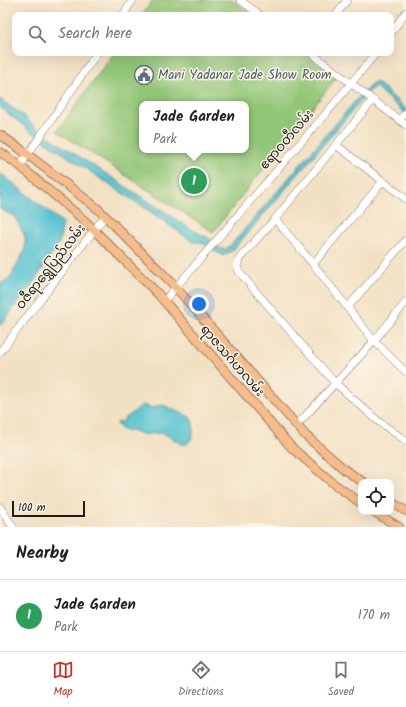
<!DOCTYPE html>
<meta charset="utf-8">
<style>
:root{--surface:#fff;--page:#f2f2f2;--text:#222;--muted:#767676;--line:#e0e0e0;--accent:#c8321e}
body{margin:0;font-family:Kalam,"Noto Sans Myanmar",sans-serif;background:var(--page);color:var(--text)}
.controls{position:absolute;right:12px;bottom:12px;display:grid;overflow:hidden;border-radius:8px;box-shadow:0 4px 16px #0002}
.controls button{width:36px;height:36px;display:grid;place-items:center;padding:0;border:0;border-bottom:1px solid var(--line);background:var(--surface);color:var(--text);font:20px sans-serif}
.scale{position:absolute;left:12px;bottom:10px;width:73px;box-sizing:border-box;padding-left:4px;border:2px solid #1c1c1c;border-top:0;font-size:11px;line-height:14px;white-space:nowrap;color:#1c1c1c;-webkit-text-stroke:3px #fcf5e5;paint-order:stroke}
.you{position:absolute;left:199px;top:304px;width:14px;height:14px;margin:-10px;border:3px solid #fff;border-radius:50%;background:#1a73e8;box-shadow:0 0 0 6px #1a73e833}
.badge{display:grid;place-items:center;width:26px;height:26px;border-radius:50%;background:var(--accent);color:#fff;font-size:13px;font-weight:700}
.pin{position:absolute;translate:-50% -50%;border:2px solid #fff;box-shadow:0 1px 4px #0006}
.popup{position:absolute;left:139px;top:101px;width:110px;height:52px;box-sizing:border-box;display:grid;place-content:center;border-radius:8px;background:var(--surface);filter:drop-shadow(0 1px 3px #0005);font-size:13px;white-space:nowrap;color:var(--muted)}
.popup b{font-size:15px;color:var(--text)}
.popup::after{content:'';position:absolute;left:50%;top:100%;margin-left:-8px;border:8px solid transparent;border-top-color:var(--surface)}
.list{margin:0;padding:0;list-style:none}
h2{display:flex;justify-content:space-between;align-items:center;height:52px;margin:0;padding:0 16px;font-size:17px}
h2 small{font-size:13px;font-weight:400;color:var(--muted)}
.list li{display:grid;grid-template-columns:26px 1fr auto;gap:12px;align-items:center;box-sizing:border-box;height:72px;padding:0 16px;border-top:1px solid var(--line)}
.list b{display:block;font-size:15px;white-space:nowrap}
.list p{margin:0;font-size:13px;white-space:nowrap;color:var(--muted)}
.list em{font-size:13px;font-style:normal;color:var(--muted)}
.icon{flex:none;width:22px;height:22px;fill:none;stroke:currentColor;stroke-width:2;stroke-linecap:round;stroke-linejoin:round}
.map{position:relative;flex:none;width:406px;height:527px;overflow:hidden}
.search{position:absolute;background:var(--surface);box-shadow:0 4px 16px #0002;left:12px;right:12px;top:12px;height:44px;display:flex;align-items:center;gap:10px;box-sizing:border-box;padding:0 14px;border-radius:8px;color:var(--muted);font-size:15px}
.sheet{height:124px;background:var(--surface)}
nav{display:flex;justify-content:space-around;align-items:center;box-sizing:border-box;height:56px;border-top:1px solid var(--line);background:var(--surface);font-size:11px;color:var(--muted)}
nav a{display:grid;justify-items:center;gap:2px}
nav .on{color:var(--accent)}
.map>svg:first-child{display:block}
.green{fill:#92c677;stroke:#57714a;fill-rule:evenodd}
.water{fill:#58c3d2;stroke:#3a7077}
.lines{fill:none;stroke-linecap:round;stroke-linejoin:round}
.minor-casing{stroke:#877e6f;stroke-width:8}
.major-casing{stroke:#877e6f;stroke-width:10}
.minor{stroke:#fff;stroke-width:7}
.major{stroke:#f9bc89;stroke-width:8}
.labels{text-anchor:middle;dominant-baseline:central;stroke-width:3;stroke-linejoin:round;paint-order:stroke}
.service-label{font-size:13px;fill:#4e5e75;stroke:#fcf5e5;text-anchor:start}
.street-label{font-size:13px;fill:#1c1c1c;stroke:#fcf5e5}
</style>
<div class="map">
<svg width="406" height="527" viewBox="0 0 406 527">
<rect width="100%" height="100%" fill="#fcf5e5"/>
<filter id="ink" filterUnits="userSpaceOnUse"><feTurbulence type="fractalNoise" baseFrequency=".025" numOctaves="2"/><feDisplacementMap in="SourceGraphic" scale="8" xChannelSelector="R" yChannelSelector="G"/><feConvolveMatrix kernelMatrix="1 2 1 2 8 2 1 2 1" color-interpolation-filters="sRGB"/></filter>
<filter id="wash" filterUnits="userSpaceOnUse"><feTurbulence type="fractalNoise" baseFrequency=".012" numOctaves="4" result="noise"/><feDisplacementMap in="SourceGraphic" scale="16" xChannelSelector="R" yChannelSelector="G"/><feGaussianBlur stdDeviation="0.9" result="paint"/><feColorMatrix in="noise" values="0 0 0 0 0 0 0 0 0 0 0 0 0 0 0 0 0 1.4 0 .05"/><feComposite in="paint" operator="in"/></filter>
<g filter="url(#wash)">
<rect width="100%" height="100%" fill="#f2e0c2"/>
<!-- green -->
<g class="green">
<polygon points="153,0 232,0 252,15 142,15"/>
<path d="M114,53H304L337,77L213,232L57,131ZM142,104H246V150H142Z"/>
</g>
<!-- water -->
<g class="water">
<polygon points="374,82 378,83 406,109 406,114 380,91 376,87 372,88 233,250 223,256 201,242 193,242 148,210 34,134 0,107 0,99 25,117 37,129 191,229 208,238 221,249 226,249 231,245 358,98"/>
<polygon points="0,173 63,223 59,243 34,282 0,326 0,284 9,279 25,250 25,236 14,216 0,209"/>
<path d="M142,405L152,408L163,405L190,417C195,422 195,441 186,444C180,446 171,436 164,434C157,432 150,435 143,434C139,434 137,432 134,431C130,431 126,431 122,430L117,424L118,422H123L125,418L129,416Z"/>
</g>
</g>
<g filter="url(#ink)">
<g class="lines">
<defs>
<g id="minor">
<polyline points="240,0 260,15"/>
<polyline points="123,15 133,0"/>
<polyline points="336,15 347,0"/>
<polyline points="391,33 406,12"/>
<polyline points="311,53 406,125"/>
<polyline points="373,100 275,219 239,259 237,266 239,272 335,383 378,421 406,441"/>
<polyline points="399,120 406,113"/>
<polyline points="336,145 406,199"/>
<polyline points="20,166 97,53"/>
<polyline points="275,219 313,264 374,341 406,372"/>
<polyline points="313,264 383,181"/>
<polyline points="164,301 334,104 376,53"/>
<polyline points="347,308 406,240"/>
<polyline points="0,352 105,216"/>
<polyline points="296,426 374,341 406,302"/>
<polyline points="0,507 13,527"/>
</g>
<g id="major">
<polyline points="0,135 19,148 97,208 171,282 305,435 345,470 363,482"/>
<polyline points="0,152 20,166 85,221 158,294 292,448 334,484 361,503"/>
<polyline points="391,502 406,511"/>
<polyline points="374,512 399,527"/>
</g>
</defs>
<!-- minor casing -->
<use href="#minor" class="minor-casing"/>
<!-- major casing -->
<use href="#major" class="major-casing"/>
<!-- minor -->
<use href="#minor" class="minor"/>
<!-- major -->
<use href="#major" class="major"/>
</g>
</g>
<!-- icons -->
<defs>
<symbol id="civic-ring" viewBox="-11 -11 22 22"><circle r="9.5" fill="#fcf5e5" stroke="#5c6f8a" stroke-width="1.5"/><path d="M-.6-6.5H3V-4.5H.6V-3L4-1V1h2V6H-6V1h2V-1L-.6-3ZM-1.2 2.5V6h2.4V2.5Z" fill="#5c6f8a"/></symbol>
</defs>
<g fill-rule="evenodd">
<use href="#civic-ring" x="133" y="64" width="22" height="22"/>
</g>
<g class="labels">
<!-- service labels -->
<g class="service-label">
<text x="158" y="75">Mani Yadanar Jade Show Room</text>
</g>
<!-- street labels -->
<g class="street-label">
<text transform="translate(287 140) rotate(-49)">ဧရာဝတီလမ်း</text>
<text transform="translate(51 267) rotate(-52)">ဝဇီရာရွှေပြည်လမ်း</text>
<text transform="translate(232 361) rotate(49)">ရာဇသင်္ဂဟလမ်း</text>
</g>
</g>
</svg>
<div class="controls">
<button><svg class="icon" aria-label="locate" viewBox="0 0 24 24"><circle cx="12" cy="12" r="6"/><path d="M12 2v4M12 18v4M2 12h4M18 12h4"/></svg></button>
</div>
<div class="scale">100 m</div>
<div class="you"></div>
<div class="pin badge" style="left:194px;top:181px;background:#2e9e5b">1</div>
<div class="popup"><b>Jade Garden</b>Park</div>
<div class="search"><svg class="icon" aria-label="search" viewBox="0 0 24 24"><circle cx="10" cy="10" r="6"/><path d="M15 15l6 6"/></svg>Search here</div>
</div>
<section class="sheet">
<h2>Nearby<small></small></h2>
<ul class="list">
<li><span class="badge" style="background:#2e9e5b">1</span><div><b>Jade Garden</b><p>Park</p></div><em>170 m</em></li>
</ul>
</section>
<nav>
<a class="on"><svg class="icon" aria-label="map" viewBox="0 0 24 24"><path d="M3 6l6-2 6 2 6-2v14l-6 2-6-2-6 2zM9 4v14M15 6v14"/></svg>Map</a>
<a><svg class="icon" aria-label="directions" viewBox="0 0 24 24"><path d="M12 3l9 9-9 9-9-9zM9 14v-3h6M13 9l2 2-2 2"/></svg>Directions</a>
<a><svg class="icon" aria-label="saved" viewBox="0 0 24 24"><path d="M7 4h10v16l-5-4-5 4z"/></svg>Saved</a>
</nav>
